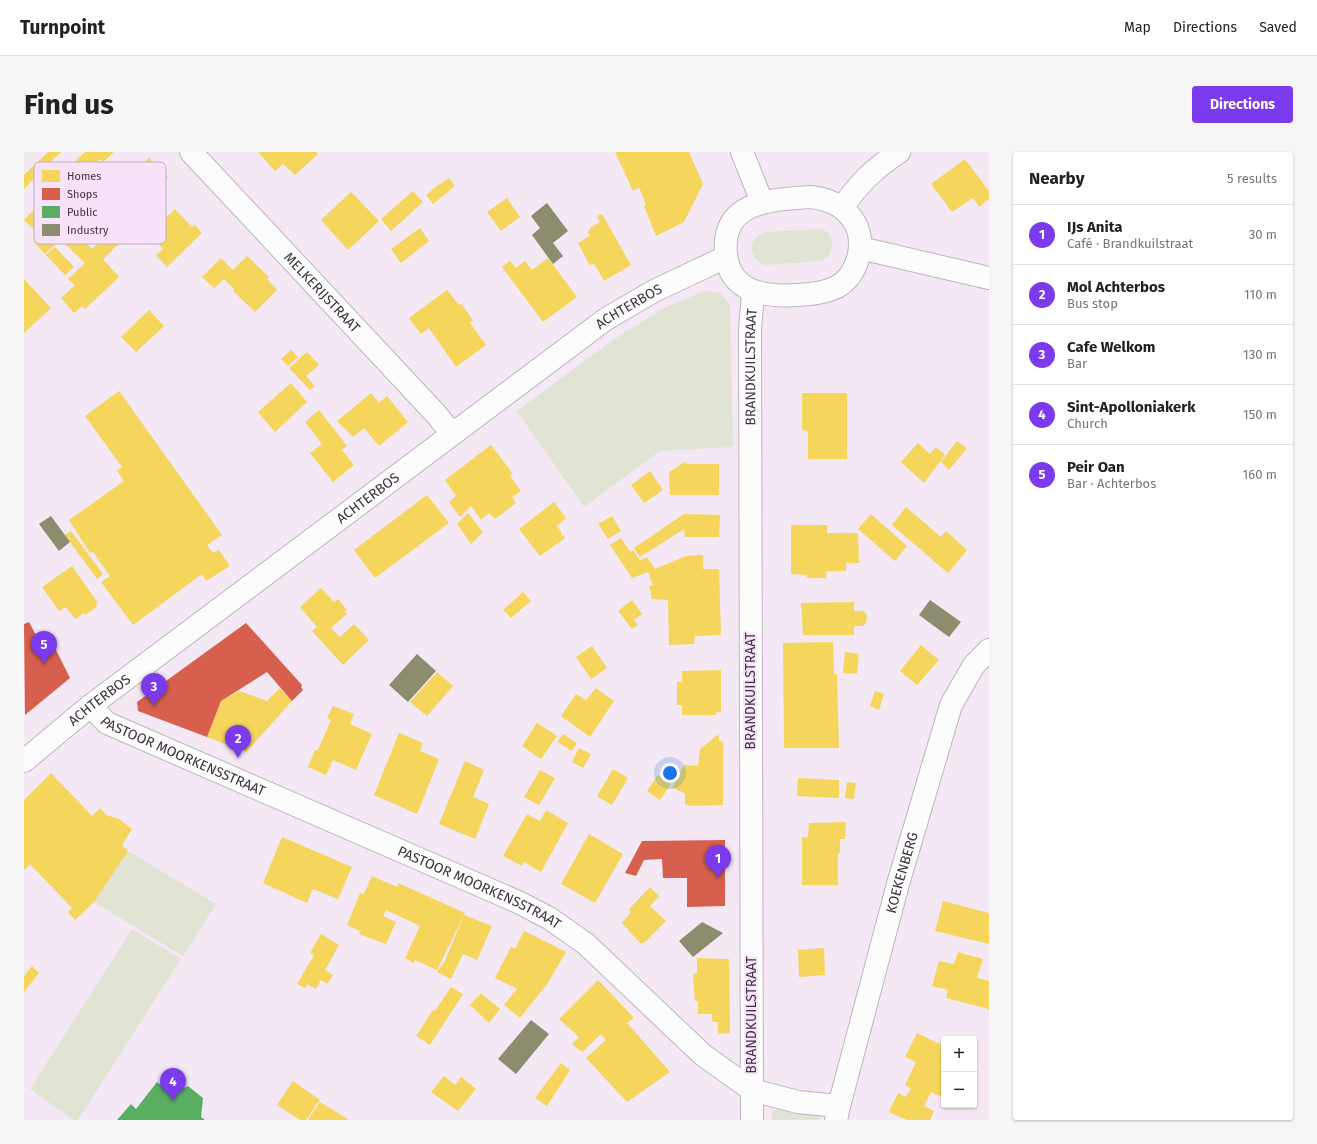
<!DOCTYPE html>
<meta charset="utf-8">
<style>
:root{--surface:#fff;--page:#f6f6f6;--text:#202124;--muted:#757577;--line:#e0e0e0;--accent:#7c3aed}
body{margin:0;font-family:"Fira Sans",sans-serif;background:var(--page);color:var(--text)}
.controls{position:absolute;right:12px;bottom:12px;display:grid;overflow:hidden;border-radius:4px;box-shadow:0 1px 3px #0004}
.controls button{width:36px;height:36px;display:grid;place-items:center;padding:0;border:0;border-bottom:1px solid var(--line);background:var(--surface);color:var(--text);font:20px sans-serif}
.you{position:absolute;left:646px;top:621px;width:14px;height:14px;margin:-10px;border:3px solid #fff;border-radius:50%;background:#1a73e8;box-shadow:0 0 0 6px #1a73e833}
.badge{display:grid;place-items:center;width:26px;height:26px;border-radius:50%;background:var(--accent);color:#fff;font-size:13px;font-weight:700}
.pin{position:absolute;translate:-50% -33px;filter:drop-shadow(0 1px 2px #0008)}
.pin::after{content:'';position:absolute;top:21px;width:14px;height:12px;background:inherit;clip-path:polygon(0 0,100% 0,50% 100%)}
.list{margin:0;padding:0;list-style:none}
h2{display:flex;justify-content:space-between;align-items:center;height:52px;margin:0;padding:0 16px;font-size:17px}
h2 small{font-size:13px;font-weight:400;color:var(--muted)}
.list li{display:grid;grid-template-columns:26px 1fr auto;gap:12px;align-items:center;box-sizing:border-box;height:60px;padding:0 16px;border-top:1px solid var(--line)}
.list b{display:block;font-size:15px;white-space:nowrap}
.list p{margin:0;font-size:13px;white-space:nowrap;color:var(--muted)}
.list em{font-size:13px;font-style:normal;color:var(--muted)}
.map{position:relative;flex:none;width:965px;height:968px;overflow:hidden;border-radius:4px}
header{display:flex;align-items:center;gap:24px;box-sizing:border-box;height:56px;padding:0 20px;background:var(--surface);border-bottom:1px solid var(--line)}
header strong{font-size:19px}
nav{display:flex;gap:22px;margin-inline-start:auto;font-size:14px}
.intro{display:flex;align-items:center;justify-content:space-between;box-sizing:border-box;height:96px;padding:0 24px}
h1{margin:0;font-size:28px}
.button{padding:10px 18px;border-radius:4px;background:var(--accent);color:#fff;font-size:14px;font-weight:700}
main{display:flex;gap:24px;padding:0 24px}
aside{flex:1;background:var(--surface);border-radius:4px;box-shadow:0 1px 3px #0004}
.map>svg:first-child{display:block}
.green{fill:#e1e4d5}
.homes{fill:#f6d55c}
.shops{fill:#d6604d}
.public{fill:#5aae61}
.industry{fill:#8c8c6e}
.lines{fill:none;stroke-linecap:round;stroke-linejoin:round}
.street-casing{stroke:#beb5bf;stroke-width:24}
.secondary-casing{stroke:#beb5bf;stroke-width:24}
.street{stroke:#fdfcfd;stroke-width:22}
.secondary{stroke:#fdfcfd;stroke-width:22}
.labels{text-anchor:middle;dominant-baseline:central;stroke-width:4;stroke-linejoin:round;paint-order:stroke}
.street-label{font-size:14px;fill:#3d343e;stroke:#f7e2fa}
.key{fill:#f7e2fa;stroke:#bfaec2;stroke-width:1}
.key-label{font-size:11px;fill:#3d343e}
</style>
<header>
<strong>Turnpoint</strong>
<nav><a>Map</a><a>Directions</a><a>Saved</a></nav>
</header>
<div class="intro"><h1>Find us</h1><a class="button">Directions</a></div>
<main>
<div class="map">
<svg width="965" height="968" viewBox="0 0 965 968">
<rect width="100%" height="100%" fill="#f3e8f4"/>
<!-- green -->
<g class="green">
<path d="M796,77L804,80L809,92L805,104L798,109L741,113C730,109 726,100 729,89L735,83L743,80Z"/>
<polygon points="680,139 696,141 706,152 709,295 636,299 560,355 493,259 589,188 640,156"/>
<polygon points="104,699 192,752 159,804 70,750"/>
<polygon points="108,777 157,807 54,968 49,968 6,937"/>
<polygon points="758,954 796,963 796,968 748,968 748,960"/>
</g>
<!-- homes -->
<g class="homes">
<polygon points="24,0 37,0 0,37 0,23"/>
<polygon points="61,0 90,0 79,10 76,7 51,31 40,20"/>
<polygon points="234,0 292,0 294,2 271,23 259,12 251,19"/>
<polygon points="591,0 665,0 679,32 660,70 632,84 620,54 622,53 615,35 609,39"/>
<polygon points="125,6 144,25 99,67 93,62 91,64 76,45 107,15 111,19"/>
<polygon points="941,7 965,39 965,47 955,55 949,46 928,60 907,32"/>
<polygon points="425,26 431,34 409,52 402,43 417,31 417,32"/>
<polygon points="389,39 399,50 367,79 357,67"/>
<polygon points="327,40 355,69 324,98 297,68"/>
<polygon points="483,46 496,65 477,79 463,60"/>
<polygon points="16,51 43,82 21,102 10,90 16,83 0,68"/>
<polygon points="151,57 168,75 170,72 178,81 143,115 132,103 139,97 125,82"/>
<polygon points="578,62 607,113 580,129 570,111 566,114 554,91 566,84 564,80 566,76 576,70 573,64"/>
<polygon points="396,76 405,89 377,111 367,97"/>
<polygon points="90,77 99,88 79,107 95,125 61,157 58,154 50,161 37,146 51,133 44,127 61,111 40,91 52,79 68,97"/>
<polygon points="31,95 50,115 41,123 22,103"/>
<polygon points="223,104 245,125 243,127 253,138 231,160 209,139 210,137 200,127 190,136 178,125 197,106 209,118"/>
<polygon points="524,106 553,145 519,170 478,115 486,109 492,116 501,109 508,118"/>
<polygon points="0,127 27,156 0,181"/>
<polygon points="423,138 435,153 437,152 449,168 446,171 462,193 432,215 405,176 397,182 385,166"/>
<polygon points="125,158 140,174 112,200 97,185"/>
<polygon points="267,198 274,205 264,214 257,207"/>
<polygon points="283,200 295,213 282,224 291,234 286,238 265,216"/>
<polygon points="267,231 283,250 251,280 234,260"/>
<polygon points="95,239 198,383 183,393 189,401 195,398 206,414 182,429 178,422 109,473 77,430 86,424 69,400 66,401 45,368 100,329 93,319 98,315 61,264"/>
<polygon points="347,241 355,251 363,244 384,270 355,294 340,276 329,285 313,269"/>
<polygon points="778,241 823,241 823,307 784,307 784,279 778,278"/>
<polygon points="295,258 323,294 318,298 330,313 309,330 286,301 298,292 281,270"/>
<polygon points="933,289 943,296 925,318 917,310"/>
<polygon points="894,291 906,302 912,295 921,303 900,331 877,310"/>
<polygon points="467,293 489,322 486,324 497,339 488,345 492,351 471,367 465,361 457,368 447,354 436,365 425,350 432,344 421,328"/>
<polygon points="661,310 663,312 695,312 695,343 646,343 645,320"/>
<polygon points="626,319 639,338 620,351 607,333"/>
<polygon points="403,343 425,371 351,426 330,398"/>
<polygon points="530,350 542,366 533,374 537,380 537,384 540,383 541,386 516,404 495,377"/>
<polygon points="882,355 917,385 922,379 943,398 924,421 868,373"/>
<polygon points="444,361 459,380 447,392 433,372"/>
<polygon points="660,362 696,363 695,385 661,385 660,377 616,405 610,396"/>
<polygon points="847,362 883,394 871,409 834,377"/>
<polygon points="588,364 597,379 584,387 574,372"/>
<polygon points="767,373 803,373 803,381 834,381 835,411 822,411 822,419 803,419 802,426 782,426 783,423 767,422"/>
<polygon points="47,379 79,422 73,427 41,383"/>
<polygon points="597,386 606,400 609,398 616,408 623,405 631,417 662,404 679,403 679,417 695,417 697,483 671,484 670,492 645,493 644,448 628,447 625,434 629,433 624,420 608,426 586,393"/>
<polygon points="48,414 74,451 72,452 73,454 62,463 60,461 51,467 42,455 35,459 18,435"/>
<polygon points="297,436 310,450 314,447 323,458 320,459 323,462 307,476 316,485 330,472 345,488 319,513 288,479 293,475 276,455"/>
<polygon points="499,440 507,449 487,466 479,458"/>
<polygon points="608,448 618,462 610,468 614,473 608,477 594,459"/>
<polygon points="830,450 830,459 839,459 843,463 842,471 839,474 830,474 830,483 779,483 777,451"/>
<polygon points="809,490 810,522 813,522 815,596 760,596 759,491"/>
<polygon points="897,493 915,508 893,533 876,519"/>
<polygon points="568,494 583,516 567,527 552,505"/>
<polygon points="821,500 835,502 833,522 819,521"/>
<polygon points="697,518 697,560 692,560 692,563 658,563 658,553 653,553 653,530 658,530 658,519"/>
<polygon points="413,520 429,534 403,564 386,550"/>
<polygon points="256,536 268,549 222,600 183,585 197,549 215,539 243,549"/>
<polygon points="572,536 590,549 566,585 537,564 552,542 562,548"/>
<polygon points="851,539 860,542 855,558 846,554"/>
<polygon points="309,554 330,562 326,572 348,582 332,618 309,608 302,623 284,615 291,598 294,598 307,568 303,566"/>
<polygon points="513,571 533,584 517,607 498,594"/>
<polygon points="375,581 399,591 396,599 415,607 393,662 350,643"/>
<polygon points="539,582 553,591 548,599 533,590"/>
<polygon points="695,582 695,589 699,590 699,653 666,654 661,652 661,642 648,635 660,613 674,614 676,597"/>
<polygon points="555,596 567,602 559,616 548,610"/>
<polygon points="441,609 460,618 449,645 465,652 451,687 415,672"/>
<polygon points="589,617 604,626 588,653 573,644"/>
<polygon points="516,618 531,626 515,653 500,645"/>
<polygon points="27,621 68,664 76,656 82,663 95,667 108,677 98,693 104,699 70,750 51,768 44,760 48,756 6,712 0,718 0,648"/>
<polygon points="634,623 647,632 636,648 623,639"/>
<polygon points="774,626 815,628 815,646 773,644"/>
<polygon points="823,630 832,631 830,647 821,646"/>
<polygon points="522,658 544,671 517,720 500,710 498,714 479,704 503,662 516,669"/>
<polygon points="822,670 821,687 816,687 816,701 814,702 814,733 778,733 778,685 784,685 785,671"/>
<polygon points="565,682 599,702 571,751 537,732"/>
<polygon points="258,685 328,715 314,747 289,737 283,751 239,731"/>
<polygon points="348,724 373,735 374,731 441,761 413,818 391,808 390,811 381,806 396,774 362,758 359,764 372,770 362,792 335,782 336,779 323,773 336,741 340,742"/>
<polygon points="626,735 635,744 626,754 642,769 620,791 616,791 598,771 607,760 605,757"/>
<polygon points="919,749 965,761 965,792 911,779"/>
<polygon points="440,763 468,774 453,808 439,802 427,827 413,820 421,809"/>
<polygon points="500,779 542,800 523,832 496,866 480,853 493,837 471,826 487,795 491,797"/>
<polygon points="297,782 315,793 301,818 309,823 303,832 297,828 292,837 283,832 281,836 273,832 290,803 286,801"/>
<polygon points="800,796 801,823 775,825 774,798"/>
<polygon points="934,800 959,807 953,826 965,829 965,857 922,846 924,838 908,834 915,809 930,812"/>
<polygon points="673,806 705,807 706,881 694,882 694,870 688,870 688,862 674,862 674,849 671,849 669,821 673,822"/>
<polygon points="8,814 15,821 0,840 0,824"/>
<polygon points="574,828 610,866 603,871 646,920 603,950 562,906 582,888 577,882 558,900 548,892 555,885 535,867"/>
<polygon points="427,835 439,842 406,893 392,884 409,858 411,859"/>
<polygon points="457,841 476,857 465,871 446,853"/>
<polygon points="893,881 920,894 920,946 907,940 900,954 910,959 906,968 883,968 865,960 874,941 882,945 887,936 881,933 892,910 881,905"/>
<polygon points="537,911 546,918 523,954 511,946"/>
<polygon points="420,924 431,933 437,925 452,937 434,959 407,940"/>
<polygon points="269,929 296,948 282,968 276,968 253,953"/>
<polygon points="296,950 325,968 284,968"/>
</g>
<!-- shops -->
<g class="shops">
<polygon points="5,470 20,498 29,492 46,526 1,563 0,472"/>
<polygon points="222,471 278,533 277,535 279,538 268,549 243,520 197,549 183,585 114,559 113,550"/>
<polygon points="701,688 701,754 663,755 663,726 639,726 638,707 620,708 612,724 601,721 618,689"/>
</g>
<!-- public -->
<polygon class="public" points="133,930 148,942 164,934 179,946 177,965 181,968 93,968 107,952 112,957"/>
<!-- industry -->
<g class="industry">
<polygon points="523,51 544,79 529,91 539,104 529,112 508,83 516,76 507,64"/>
<polygon points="27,364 46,390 35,399 15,372"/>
<polygon points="906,448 937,470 925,485 895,463"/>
<polygon points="393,502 412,519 384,550 365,533"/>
<polygon points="678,770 699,781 669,805 655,789"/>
<polygon points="507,868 525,882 492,922 474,907"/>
</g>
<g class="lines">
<defs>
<g id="street">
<path id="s1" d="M167,0L412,262L428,282"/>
<polyline points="836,96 965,126"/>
<path id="s2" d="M66,554L83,571L494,750L525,766L562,792L679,903L728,938L774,950L815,954"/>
<path id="s3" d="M812,968L815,954L874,732L927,553L950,513L965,498"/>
</g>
<g id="secondary">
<polyline points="718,0 738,50"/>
<path d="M786,45C806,47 821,54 831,71C842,92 834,123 813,135C800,141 788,142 774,143C743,145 706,142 702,102C697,48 748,48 786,45Z"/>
<path d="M818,56C836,30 849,18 875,0"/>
<path id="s4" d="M0,609L66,554L582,167L630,139L702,105"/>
<path id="s5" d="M728,968L726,178L729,140"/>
</g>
</defs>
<!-- street casing -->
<use href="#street" class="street-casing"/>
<!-- secondary casing -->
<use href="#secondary" class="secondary-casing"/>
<!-- street -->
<use href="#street" class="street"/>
<!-- secondary -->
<use href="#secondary" class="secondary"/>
</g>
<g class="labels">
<!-- street labels -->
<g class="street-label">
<text stroke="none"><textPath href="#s1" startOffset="192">MELKERIJSTRAAT</textPath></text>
<text stroke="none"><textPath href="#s4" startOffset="757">ACHTERBOS</textPath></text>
<text stroke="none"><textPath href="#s5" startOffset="753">BRANDKUILSTRAAT</textPath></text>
<text stroke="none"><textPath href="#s4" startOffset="433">ACHTERBOS</textPath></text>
<text transform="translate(726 539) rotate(-90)">BRANDKUILSTRAAT</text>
<text stroke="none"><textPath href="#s4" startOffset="97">ACHTERBOS</textPath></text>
<text stroke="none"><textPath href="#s2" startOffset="107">PASTOOR MOORKENSSTRAAT</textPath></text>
<text stroke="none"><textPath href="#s3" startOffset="256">KOEKENBERG</textPath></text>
<text stroke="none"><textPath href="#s2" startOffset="431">PASTOOR MOORKENSSTRAAT</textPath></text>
<text transform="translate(727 863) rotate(-90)">BRANDKUILSTRAAT</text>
</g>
</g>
<!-- legend -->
<rect x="10" y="10" width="132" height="82" rx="6" class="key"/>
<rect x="18" y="18" width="18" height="12" fill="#f6d55c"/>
<rect x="18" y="36" width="18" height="12" fill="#d6604d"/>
<rect x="18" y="54" width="18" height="12" fill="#5aae61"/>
<rect x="18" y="72" width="18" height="12" fill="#8c8c6e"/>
<g class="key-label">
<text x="43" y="28">Homes</text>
<text x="43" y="46">Shops</text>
<text x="43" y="64">Public</text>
<text x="43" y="82">Industry</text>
</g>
</svg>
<div class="controls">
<button>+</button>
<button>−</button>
</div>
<div class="you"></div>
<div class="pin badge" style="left:694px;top:726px">1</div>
<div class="pin badge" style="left:214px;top:606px">2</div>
<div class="pin badge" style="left:130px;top:554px">3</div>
<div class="pin badge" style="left:149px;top:949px">4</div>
<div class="pin badge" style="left:20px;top:512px">5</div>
</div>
<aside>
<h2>Nearby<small>5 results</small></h2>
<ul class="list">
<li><span class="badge">1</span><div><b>IJs Anita</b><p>Café · Brandkuilstraat</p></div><em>30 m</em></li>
<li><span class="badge">2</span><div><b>Mol Achterbos</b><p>Bus stop</p></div><em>110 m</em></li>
<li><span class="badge">3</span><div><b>Cafe Welkom</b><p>Bar</p></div><em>130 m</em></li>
<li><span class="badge">4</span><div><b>Sint-Apolloniakerk</b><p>Church</p></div><em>150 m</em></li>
<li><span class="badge">5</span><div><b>Peir Oan</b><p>Bar · Achterbos</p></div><em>160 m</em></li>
</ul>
</aside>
</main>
